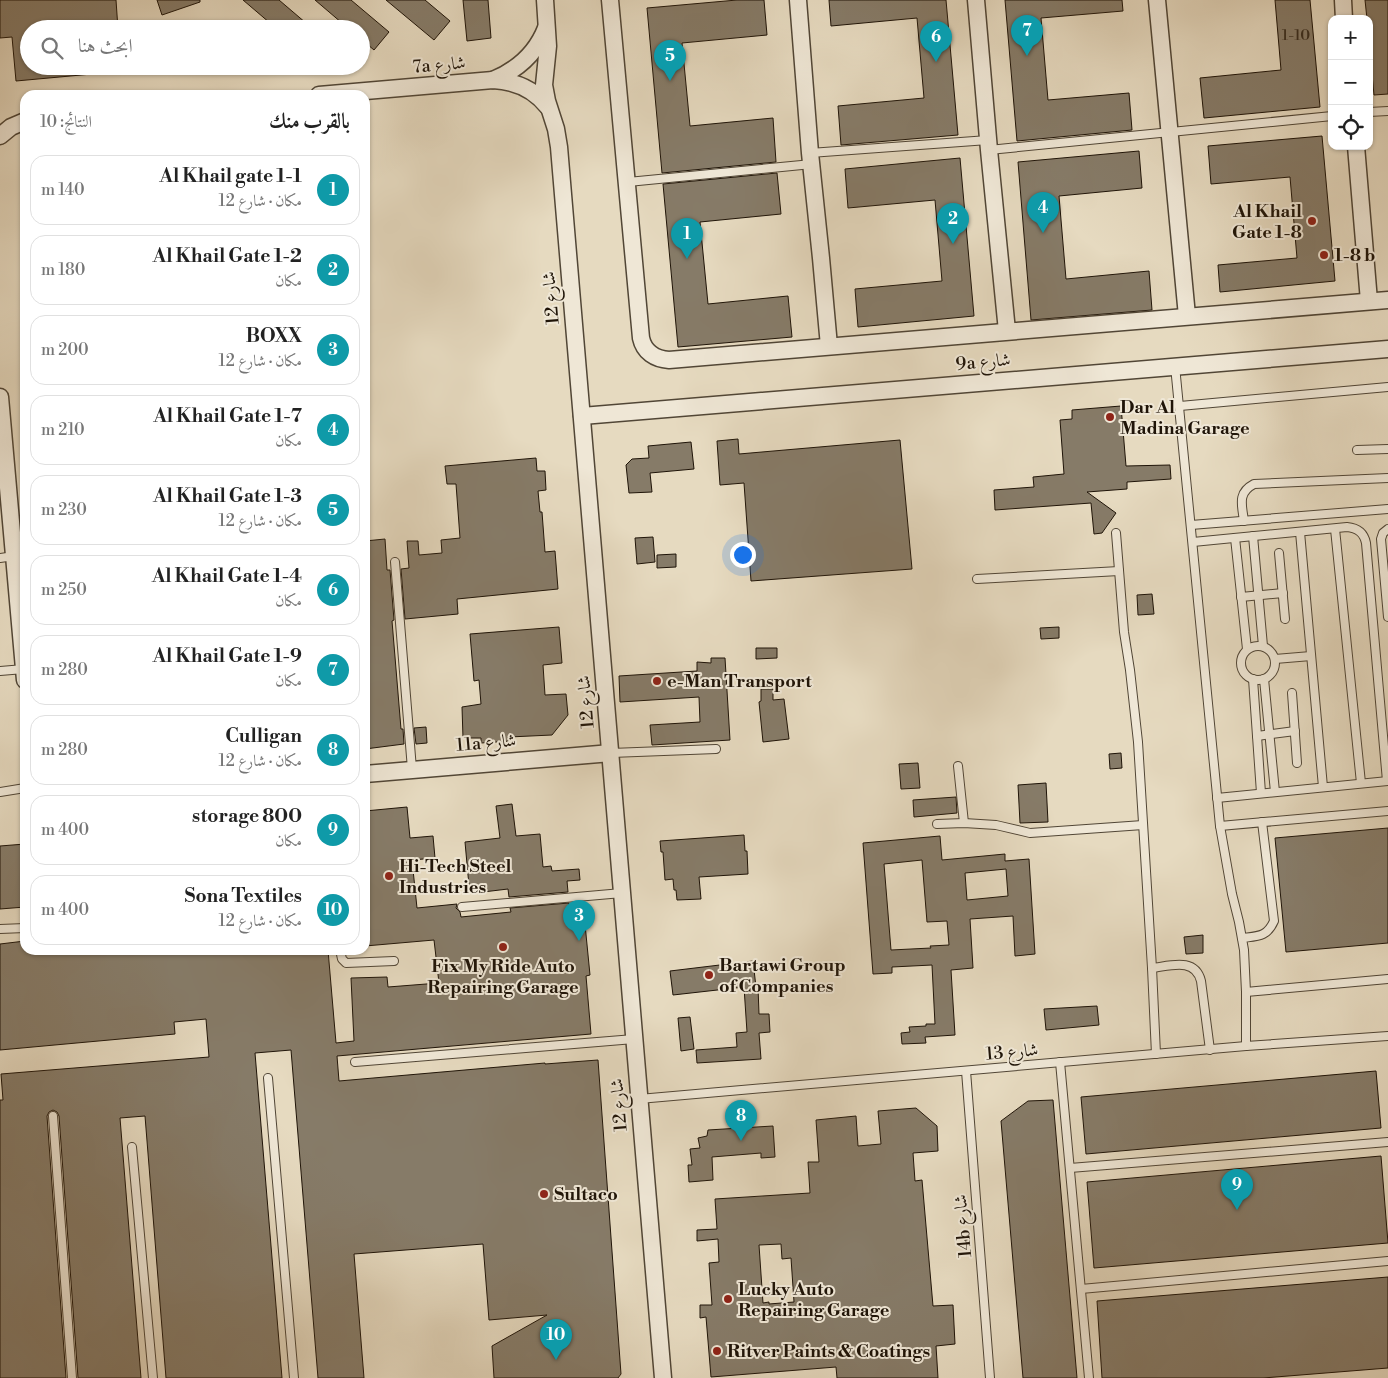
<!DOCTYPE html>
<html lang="ar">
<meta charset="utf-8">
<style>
:root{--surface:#fff;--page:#f2f2f2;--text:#222;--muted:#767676;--line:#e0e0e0;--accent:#8f2418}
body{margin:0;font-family:"Libre Bodoni",Amiri,serif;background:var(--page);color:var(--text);direction:rtl}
.controls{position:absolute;right:15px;top:15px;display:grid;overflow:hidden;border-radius:10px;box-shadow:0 1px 4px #0004}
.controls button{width:45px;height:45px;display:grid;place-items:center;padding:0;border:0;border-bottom:1px solid var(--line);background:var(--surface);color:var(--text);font:25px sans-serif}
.you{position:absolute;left:742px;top:554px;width:18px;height:18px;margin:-12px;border:4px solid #fff;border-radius:50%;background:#1a73e8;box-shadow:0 0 0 8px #1a73e833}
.badge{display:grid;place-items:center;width:32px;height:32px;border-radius:50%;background:var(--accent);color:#fff;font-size:16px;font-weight:700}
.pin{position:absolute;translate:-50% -41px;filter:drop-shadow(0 1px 2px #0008)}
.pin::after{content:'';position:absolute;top:26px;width:18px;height:15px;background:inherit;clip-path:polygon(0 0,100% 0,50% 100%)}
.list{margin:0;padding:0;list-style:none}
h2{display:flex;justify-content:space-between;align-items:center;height:65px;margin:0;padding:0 20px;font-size:21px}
h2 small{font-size:16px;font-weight:400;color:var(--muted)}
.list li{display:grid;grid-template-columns:32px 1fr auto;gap:15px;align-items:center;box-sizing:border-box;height:70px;margin:0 10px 10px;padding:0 10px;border:1px solid var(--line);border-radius:15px}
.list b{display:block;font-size:19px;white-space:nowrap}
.list p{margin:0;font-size:16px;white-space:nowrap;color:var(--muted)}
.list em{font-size:16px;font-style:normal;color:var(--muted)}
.icon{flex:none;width:28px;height:28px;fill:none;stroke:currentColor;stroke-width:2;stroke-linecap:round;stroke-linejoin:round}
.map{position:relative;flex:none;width:1388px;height:1378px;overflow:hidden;direction:ltr}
.search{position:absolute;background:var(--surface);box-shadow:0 1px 4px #0004;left:20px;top:20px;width:350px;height:55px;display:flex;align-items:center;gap:12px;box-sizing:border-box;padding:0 18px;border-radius:28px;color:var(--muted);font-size:19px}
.panel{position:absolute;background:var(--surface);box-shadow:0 1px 4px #0004;left:20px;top:90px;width:350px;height:865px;border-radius:15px;direction:rtl}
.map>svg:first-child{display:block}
.building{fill:#867b68;stroke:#1f1408;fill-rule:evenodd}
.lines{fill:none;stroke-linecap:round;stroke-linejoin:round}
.lane-casing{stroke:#514636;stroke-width:10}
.street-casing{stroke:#514636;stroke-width:19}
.lane{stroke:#efe7d6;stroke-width:8}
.street{stroke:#efe7d6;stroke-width:16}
.poi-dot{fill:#8f2418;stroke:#efe7d6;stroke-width:2}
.labels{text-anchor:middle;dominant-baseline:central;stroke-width:4;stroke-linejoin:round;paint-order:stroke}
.number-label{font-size:15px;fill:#392e20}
.street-label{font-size:18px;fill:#1f1408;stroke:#efe7d6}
.poi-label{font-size:18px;font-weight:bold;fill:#1f1408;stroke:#efe7d6;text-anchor:start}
</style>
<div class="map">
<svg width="1388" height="1378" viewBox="0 0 1388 1378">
<rect width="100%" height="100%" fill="#e6dac0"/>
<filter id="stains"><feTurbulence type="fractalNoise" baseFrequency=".004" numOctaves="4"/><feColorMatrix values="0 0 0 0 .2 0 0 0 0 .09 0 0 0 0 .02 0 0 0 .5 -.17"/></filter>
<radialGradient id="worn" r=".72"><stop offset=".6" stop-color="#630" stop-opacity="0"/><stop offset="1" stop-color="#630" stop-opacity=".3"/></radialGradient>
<!-- building -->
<g class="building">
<polygon points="0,0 116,0 118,29 29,29 29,66 92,66 92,74 16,81 12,37 0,38"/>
<polygon points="157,0 200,0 200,2 162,15"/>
<polygon points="243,0 279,0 313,29 277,29"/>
<polygon points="315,0 351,0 389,32 374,50 361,39 361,29 349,29"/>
<polygon points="386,0 425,0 450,21 434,40"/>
<polygon points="463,0 488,0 491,38 467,41"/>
<polygon points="737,0 764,0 767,35 682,43 690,126 773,118 776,162 662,173 647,8"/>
<polygon points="829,0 946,0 958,135 841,145 838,106 924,98 917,18 831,26"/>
<polygon points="1005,0 1122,0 1123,11 1041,18 1048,100 1129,93 1132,130 1017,141"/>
<polygon points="1275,0 1310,0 1320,107 1204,118 1200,78 1281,70"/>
<polygon points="1365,0 1388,0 1388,94 1374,95 1369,43 1369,19 1367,19"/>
<polygon points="1322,136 1335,281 1220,292 1218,265 1297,258 1290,177 1211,184 1208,146"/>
<polygon points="1139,151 1142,188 1059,196 1066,279 1149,271 1152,310 1031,320 1018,162"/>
<polygon points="960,158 974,316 858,327 855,289 942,281 935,200 848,208 845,169"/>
<polygon points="777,173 781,214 700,222 708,304 788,296 792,337 678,347 663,184"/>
<polygon points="1121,406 1126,466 1170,465 1171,479 1127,482 1127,489 1087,492 1116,513 1102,533 1094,534 1091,503 995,510 994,490 1034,487 1033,477 1064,474 1060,420 1072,419 1072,410"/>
<polygon points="738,439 739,454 900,440 912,569 751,581 744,483 720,485 717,441"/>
<polygon points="691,442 694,469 650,473 652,492 629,493 626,465 632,459 649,458 648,446"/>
<polygon points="536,458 537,471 545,471 546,490 538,491 540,512 542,512 545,552 555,551 558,589 457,599 458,614 405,619 401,569 409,568 407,541 418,541 419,555 442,553 441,540 460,538 456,484 447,484 445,466"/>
<polygon points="653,537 655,562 637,564 635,538"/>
<polygon points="385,539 387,570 390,570 394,620 392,621 401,729 403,729 404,744 365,749 365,541"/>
<polygon points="676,554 676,567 657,568 657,555"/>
<polygon points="1152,594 1154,614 1138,615 1137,595"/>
<polygon points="559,627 562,663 543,665 545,695 566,694 568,715 552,735 509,737 510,741 481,743 481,738 463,738 462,707 481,704 479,680 474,681 470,634"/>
<polygon points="1059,627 1059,638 1041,639 1040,628"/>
<polygon points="756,648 777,648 777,658 756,659"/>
<polygon points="711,658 725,658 730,740 652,745 650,725 700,722 699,697 620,702 619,676 697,671 697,662 711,663"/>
<polygon points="761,689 773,689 773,700 784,699 789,739 763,742 759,702 761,701"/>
<polygon points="426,727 427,743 416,744 414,728"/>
<polygon points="1121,753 1122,768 1110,769 1109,754"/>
<polygon points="918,763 920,788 901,789 899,764"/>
<polygon points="1046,783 1048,822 1020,823 1018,785"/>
<polygon points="956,797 957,813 914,817 913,800"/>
<polygon points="512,804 516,836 540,834 543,867 551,866 552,871 579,869 580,880 567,881 568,892 509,897 508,889 483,892 469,886 465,842 500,838 496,806"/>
<polygon points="407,807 410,838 433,836 435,858 412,860 417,908 457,904 456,908 460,912 461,917 511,912 510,908 569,903 569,906 583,904 590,975 586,976 591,1034 337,1056 339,1081 545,1063 545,1064 598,1060 621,1374 618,1378 494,1378 492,1346 547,1315 489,1320 483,1244 354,1254 364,1378 318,1378 291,1050 255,1053 282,1378 166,1378 145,1116 120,1118 141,1378 78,1378 59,1116 57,1112 53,1110 49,1112 47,1116 66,1378 0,1378 0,1100 3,1100 1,1074 209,1057 206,1019 174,1022 175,1034 0,1050 0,944 25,941 25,950 328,950 336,1043 354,1041 351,978 387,977 388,987 439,983 434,940 365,946 365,811"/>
<polygon points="1388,828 1388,943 1286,952 1275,838"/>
<polygon points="744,835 745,851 747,851 748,874 699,877 701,899 677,900 676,890 674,890 673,879 665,880 663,852 661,852 660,841"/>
<path d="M940,836L942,860L1005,854V861L1029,859L1035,954L1015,956L1013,916L970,919L973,968L951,970L955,1035L925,1037L926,1043L902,1044L901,1033L910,1032L909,1027L926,1026V1024H935L932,965L892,967V973L873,974L863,843ZM922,860L927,922L947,921L949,945L930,946L931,948L891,950L884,864ZM1006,869L1008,896L967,900L965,873Z"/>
<polygon points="25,844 25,907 0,909 0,846"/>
<polygon points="1203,935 1203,953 1186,954 1184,937"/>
<polygon points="753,961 756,987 758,987 759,1014 769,1014 770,1032 759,1033 761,1059 697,1063 696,1050 737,1047 736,1033 747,1032 744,987 673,995 670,971"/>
<polygon points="1097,1006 1099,1025 1046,1030 1044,1009"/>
<polygon points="690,1017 694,1049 681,1051 678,1018"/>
<polygon points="1376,1071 1381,1128 1086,1154 1081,1097"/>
<polygon points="1053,1100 1077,1378 1023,1378 1001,1121 1028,1101"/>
<path d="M916,1108L937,1126L938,1151L913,1153L915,1181L922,1180L933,1306L953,1305L955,1344L936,1346L938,1378H837L836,1367L711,1377L706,1317L700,1318V1305H712L709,1263L719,1262L718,1239L697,1241V1230L717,1229L715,1199L810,1193L808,1162H819L816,1120L856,1116L858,1146L881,1144L878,1111ZM781,1244L782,1259L791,1258L794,1302L769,1304V1302L763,1303L759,1245Z"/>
<polygon points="773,1126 775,1157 761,1158 761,1153 712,1157 713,1180 689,1182 688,1165 692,1165 690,1149 700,1148 698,1138 707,1136 708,1130"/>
<polygon points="1381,1156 1388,1243 1094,1268 1087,1182"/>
<polygon points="1388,1277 1388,1368 1263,1378 1102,1378 1097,1301"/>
</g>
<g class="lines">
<defs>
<g id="lane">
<polyline points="1369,112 1388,111"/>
<polyline points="989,150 1332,116"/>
<polyline points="810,153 988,140"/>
<polyline points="628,182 812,164"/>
<polyline points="1175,366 1220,826 1232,894 1239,922 1244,950 1246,992 1246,1046"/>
<polyline points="1180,406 1388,387"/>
<polyline points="1357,450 1388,449"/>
<path d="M1244,521C1242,505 1237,493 1254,484L1388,478"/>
<polyline points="1191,525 1388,509"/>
<polyline points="1335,529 1361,783"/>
<polyline points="1388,529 1383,533 1381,539 1388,617"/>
<polyline points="1300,532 1323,787"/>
<polyline points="1116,533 1124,632 1130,670 1138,742 1152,968 1156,1054"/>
<polyline points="1253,536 1263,646"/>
<polyline points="1235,538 1247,649"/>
<path d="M1193,542L1347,527C1358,528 1364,533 1366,543L1387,781"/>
<polyline points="1279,553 1285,619"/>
<polyline points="0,558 14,556"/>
<polyline points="395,562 412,769"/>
<polyline points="977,579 1119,571"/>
<polyline points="1241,597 1283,593"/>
<circle cx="1258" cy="663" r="17"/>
<polyline points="1275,659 1311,656"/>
<polyline points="0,671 24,669"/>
<polyline points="1253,679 1261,793"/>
<polyline points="1264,679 1275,792"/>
<polyline points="1292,693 1297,763"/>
<polyline points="1257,736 1295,731"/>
<polyline points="611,753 716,749"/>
<polyline points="958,766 964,823"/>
<polyline points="0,792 25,788"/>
<polyline points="1217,798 1388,781"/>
<polyline points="937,824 964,823 996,825 1030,833 1143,825"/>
<polyline points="1220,826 1388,811"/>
<polyline points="462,907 622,893"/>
<polyline points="0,929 25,928"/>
<path d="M1242,938C1258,936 1267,937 1274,921L1262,822"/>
<polyline points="340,950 342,959 346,963 394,961"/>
<path d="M1152,968C1170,966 1195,957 1201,981L1210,1050"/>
<polyline points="1246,992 1388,979"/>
<polyline points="355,1062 634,1039"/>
<polyline points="1060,1062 1089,1378"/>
<polyline points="966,1071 990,1378"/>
<polyline points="268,1078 294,1378"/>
<polyline points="639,1099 1246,1046 1388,1036"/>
<polyline points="53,1116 72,1378"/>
<polyline points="132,1147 153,1378"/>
<polyline points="1070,1168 1388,1142"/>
<polyline points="1081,1289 1388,1261"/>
</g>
<g id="street">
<polyline points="545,0 548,46 544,85 547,101 556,129 559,147 663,1378"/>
<path d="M610,0L641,338C644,352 655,359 669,360L1388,300"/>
<polyline points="798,0 810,153 821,258 829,346"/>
<polyline points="976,0 989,150 1007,331"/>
<polyline points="1157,0 1187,316"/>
<polyline points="1343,0 1344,19"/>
<path d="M493,80C517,70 536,54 546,28"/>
<path d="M319,95L493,80C515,81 534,89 548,107"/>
<polyline points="0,136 11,127 25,121"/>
<polyline points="1356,146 1369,301"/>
<polyline points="0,397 25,680"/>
<polyline points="582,416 1388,349"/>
<polyline points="365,774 611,753"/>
</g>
</defs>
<!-- lane casing -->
<use href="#lane" class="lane-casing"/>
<!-- street casing -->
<use href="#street" class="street-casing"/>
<!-- lane -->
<use href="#lane" class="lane"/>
<!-- street -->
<use href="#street" class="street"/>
</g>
<!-- markers -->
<g class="poi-dot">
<circle cx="1312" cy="221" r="5"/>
<circle cx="1324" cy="255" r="5"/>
<circle cx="1110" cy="417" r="5"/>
<circle cx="657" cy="681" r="5"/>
<circle cx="389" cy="876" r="5"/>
<circle cx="503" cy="947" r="5"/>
<circle cx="709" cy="975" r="5"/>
<circle cx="544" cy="1194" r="5"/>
<circle cx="728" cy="1299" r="5"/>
<circle cx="717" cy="1351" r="5"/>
</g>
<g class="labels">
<!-- number labels -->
<g class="number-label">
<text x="1296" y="35">1-10</text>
</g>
<!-- street labels -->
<g class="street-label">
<text transform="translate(439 65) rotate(-5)">7a شارع</text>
<text transform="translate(551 298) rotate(-95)">شارع 12</text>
<text transform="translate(983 362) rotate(-5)">9a شارع</text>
<text transform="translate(586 702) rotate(-95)">شارع 12</text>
<text transform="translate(486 743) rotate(-5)">11a شارع</text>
<text transform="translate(1012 1052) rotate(-5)">شارع 13</text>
<text transform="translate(619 1105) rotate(-95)">شارع 12</text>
<text transform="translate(963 1226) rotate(-95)">14b شارع</text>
</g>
<!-- poi labels -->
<g class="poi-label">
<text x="1302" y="211" text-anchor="end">Al Khail<tspan x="1302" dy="21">Gate 1-8</tspan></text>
<text x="1334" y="255">1-8 b</text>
<text x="1120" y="407">Dar Al<tspan x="1120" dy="21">Madina Garage</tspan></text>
<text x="667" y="681">e-Man Transport</text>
<text x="399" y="866">Hi-Tech Steel<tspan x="399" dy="21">Industries</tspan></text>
<text x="719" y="965">Bartawi Group<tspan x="719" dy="21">of Companies</tspan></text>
<text x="503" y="966" text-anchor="middle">Fix My Ride Auto<tspan x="503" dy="21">Repairing Garage</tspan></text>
<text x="554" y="1194">Sultaco</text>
<text x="738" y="1289">Lucky Auto<tspan x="738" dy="21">Repairing Garage</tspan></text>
<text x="727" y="1351">Ritver Paints &amp; Coatings</text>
</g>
</g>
<rect width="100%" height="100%" filter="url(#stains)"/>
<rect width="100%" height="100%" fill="url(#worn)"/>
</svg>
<div class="controls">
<button>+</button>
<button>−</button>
<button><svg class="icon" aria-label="locate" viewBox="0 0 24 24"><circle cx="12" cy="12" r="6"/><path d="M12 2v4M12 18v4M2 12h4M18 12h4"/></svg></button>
</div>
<div class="you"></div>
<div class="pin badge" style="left:687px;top:259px;background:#0f9aa8">1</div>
<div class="pin badge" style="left:953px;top:244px;background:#0f9aa8">2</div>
<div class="pin badge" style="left:579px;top:941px;background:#0f9aa8">3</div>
<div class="pin badge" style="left:1043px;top:233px;background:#0f9aa8">4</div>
<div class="pin badge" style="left:670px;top:81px;background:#0f9aa8">5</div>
<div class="pin badge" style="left:936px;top:62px;background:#0f9aa8">6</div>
<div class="pin badge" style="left:1027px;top:56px;background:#0f9aa8">7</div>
<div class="pin badge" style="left:741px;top:1141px;background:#0f9aa8">8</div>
<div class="pin badge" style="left:1237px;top:1210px;background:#0f9aa8">9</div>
<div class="pin badge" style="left:556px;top:1360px;background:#0f9aa8">10</div>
<div class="search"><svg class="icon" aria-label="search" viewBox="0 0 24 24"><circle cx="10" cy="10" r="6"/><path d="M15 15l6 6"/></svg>ابحث هنا</div>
<section class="panel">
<h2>بالقرب منك<small>النتائج: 10</small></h2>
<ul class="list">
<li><span class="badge" style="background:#0f9aa8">1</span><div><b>Al Khail gate 1-1</b><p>مكان · شارع 12</p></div><em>140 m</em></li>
<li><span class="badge" style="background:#0f9aa8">2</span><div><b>Al Khail Gate 1-2</b><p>مكان</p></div><em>180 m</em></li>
<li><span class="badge" style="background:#0f9aa8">3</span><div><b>BOXX</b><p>مكان · شارع 12</p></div><em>200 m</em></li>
<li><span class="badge" style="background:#0f9aa8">4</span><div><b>Al Khail Gate 1-7</b><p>مكان</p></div><em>210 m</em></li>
<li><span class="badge" style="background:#0f9aa8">5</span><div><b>Al Khail Gate 1-3</b><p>مكان · شارع 12</p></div><em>230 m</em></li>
<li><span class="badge" style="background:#0f9aa8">6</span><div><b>Al Khail Gate 1-4</b><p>مكان</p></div><em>250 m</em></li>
<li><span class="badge" style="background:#0f9aa8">7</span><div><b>Al Khail Gate 1-9</b><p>مكان</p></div><em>280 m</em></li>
<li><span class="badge" style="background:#0f9aa8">8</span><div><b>Culligan</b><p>مكان · شارع 12</p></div><em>280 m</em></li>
<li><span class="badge" style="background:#0f9aa8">9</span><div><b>800 storage</b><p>مكان</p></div><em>400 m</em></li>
<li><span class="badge" style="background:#0f9aa8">10</span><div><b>Sona Textiles</b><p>مكان · شارع 12</p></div><em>400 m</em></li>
</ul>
</section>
</div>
